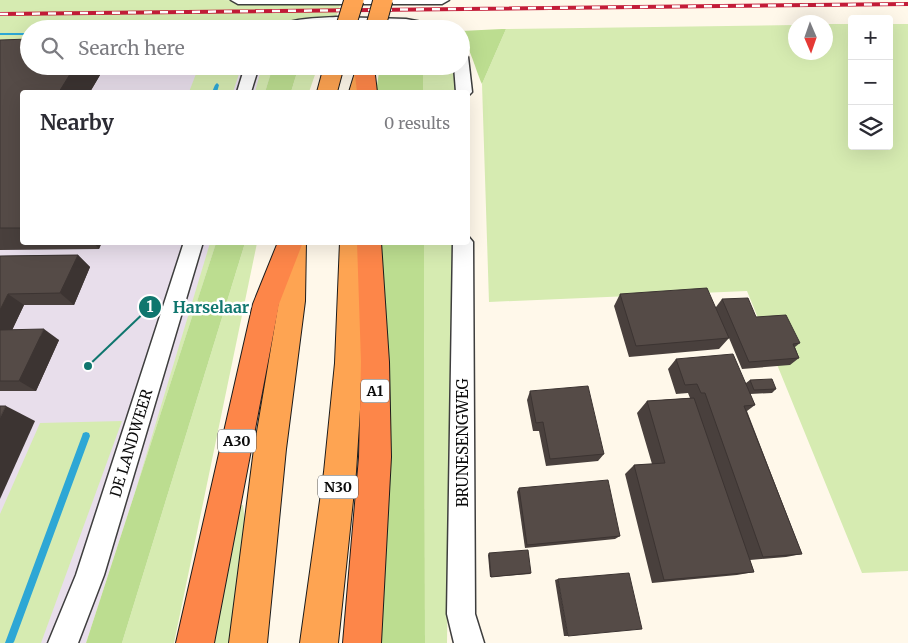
<!DOCTYPE html>
<meta charset="utf-8">
<style>
:root{--surface:#fff;--page:#f7f7f7;--text:#2b2b33;--muted:#7c7c81;--line:#e1e1e2}
body{margin:0;font-family:Merriweather,serif;background:var(--page);color:var(--text)}
.controls{position:absolute;right:15px;top:15px;display:grid;overflow:hidden;border-radius:5px;box-shadow:0 5px 20px #0002}
.controls button{width:45px;height:45px;display:grid;place-items:center;padding:0;border:0;border-bottom:1px solid var(--line);background:var(--surface);color:var(--text);font:25px sans-serif}
.compass{position:absolute;left:788px;top:15px;width:45px;height:45px;border-radius:50%;background:var(--surface);box-shadow:0 5px 20px #0002;rotate:178deg}
.list{margin:0;padding:0;list-style:none}
h2{display:flex;justify-content:space-between;align-items:center;height:65px;margin:0;padding:0 20px;font-size:21px}
h2 small{font-size:16px;font-weight:400;color:var(--muted)}
.icon{flex:none;width:28px;height:28px;fill:none;stroke:currentColor;stroke-width:2;stroke-linecap:round;stroke-linejoin:round}
.map{position:relative;flex:none;width:908px;height:643px;overflow:hidden}
.search{position:absolute;background:var(--surface);box-shadow:0 5px 20px #0002;left:20px;top:20px;width:450px;height:55px;display:flex;align-items:center;gap:12px;box-sizing:border-box;padding:0 18px;border-radius:28px;color:var(--muted);font-size:19px}
.panel{position:absolute;background:var(--surface);box-shadow:0 5px 20px #0002;left:20px;top:90px;width:450px;height:155px;border-radius:5px}
.map>svg:first-child{display:block}
.industrial{fill:#e8deeb}
.green{fill:#d6ebb1}
.forest{fill:#bcdd90}
.lines{fill:none;stroke-linecap:round;stroke-linejoin:round}
.stream{fill:#2da7d5;fill-rule:evenodd}
.minor-casing{stroke:#3e3e3e;stroke-width:3}
.trunk-casing{stroke:#1c1c1c;stroke-width:2}
.motorway-casing{stroke:#1c1c1c;stroke-width:2}
.minor{fill:#fff;fill-rule:evenodd}
.trunk{fill:#fea452;fill-rule:evenodd}
.motorway{fill:#fd8649;fill-rule:evenodd}
.rail-casing{stroke:#c31c38;stroke-width:4}
.rail{stroke:#fff;stroke-width:2.5;stroke-dasharray:8;stroke-linecap:butt}
.trunk-bridge-casing{stroke:#1c1c1c;stroke-width:21;stroke-linecap:butt}
.trunk-bridge{stroke:#fea452;stroke-width:19}
.wall{fill:#49403d}
.shaded-wall{fill:#3c3432}
.building{fill:#554b47;stroke:#3c3432}
.labels{text-anchor:middle;dominant-baseline:central;stroke-width:5;stroke-linejoin:round;paint-order:stroke}
.shield{fill:#fff;stroke:#545454;stroke-width:1}
.shield-label{font-size:14px;font-weight:bold;fill:#0b0b0b}
.street-label{font-size:15px;fill:#0b0b0b;stroke:#fff}
.leader{fill:none;stroke:#0f766e;stroke-width:2}
.callout-dot{fill:#0f766e;stroke:#fff;stroke-width:2}
.mark-label{font-size:15px;text-anchor:middle;font-weight:bold;fill:#fff}
.callout-label{font-size:16px;text-anchor:middle;font-weight:bold;fill:#0f766e;stroke:#fff;stroke-width:5;stroke-linejoin:round;paint-order:stroke}
</style>
<div class="map">
<svg width="908" height="643" viewBox="0 0 908 643">
<rect width="100%" height="100%" fill="#fff8ea"/>
<!-- industrial -->
<polygon class="industrial" points="0,38 29,66 273,66 265,92 22,92 22,242 216,243 86,643 0,643"/>
<!-- green -->
<g class="green">
<polygon points="0,0 222,0 341,3 335,20 286,21 272,29 29,29 29,41 0,41"/>
<polygon points="826,24 852,24 852,146 889,146 889,24 908,24 908,571 862,573 747,291 489,302 482,84 506,29 795,25 796,52 826,52"/>
<polygon points="199,66 238,66 240,71 233,92 189,92"/>
<polygon points="262,66 273,66 265,92 255,92"/>
<polygon points="299,66 318,66 309,92 291,92"/>
<rect x="423" y="66" width="33" height="26"/>
<polygon points="210,243 216,243 136,489"/>
<polygon points="245,243 257,243 174,643 122,643"/>
<polygon points="424,243 453,243 447,643 425,643"/>
<polygon points="122,421 41,643 0,643 0,514 40,423"/>
<polygon points="243,505 246,531 233,643 212,643 237,506"/>
</g>
<!-- forest -->
<g class="forest">
<path d="M502,29H506L482,84C476,71 470,46 461,37V31Z"/>
<polygon points="273,66 299,66 291,92 265,92"/>
<polygon points="380,66 423,66 423,92 376,92"/>
<polygon points="216,243 245,243 122,643 86,643"/>
<polygon points="374,243 424,243 425,643 377,643"/>
</g>
<g class="lines">
<!-- stream -->
<g class="stream">
<rect x="0" y="33" width="29" height="2"/>
<polygon points="217,83 219,85 217,92 212,92 215,85"/>
<polygon points="86,432 89,433 90,436 14,642 13,643 5,643 82,436 83,433"/>
</g>
<defs>
<g id="minor">
<polygon points="231,0 449,0 442,4 238,4"/>
<path d="M336,17L406,19L443,26L445,29L360,25L275,29C285,18 321,18 336,17Z"/>
<polygon points="461,53 468,57 472,92 468,96 468,92 456,92 454,66 461,66"/>
<polygon points="245,66 259,66 251,92 237,92"/>
<polygon points="468,236 473,242 475,614 484,643 454,643 447,614 453,242 468,242"/>
<polygon points="184,242 203,242 104,575 78,643 48,643 76,575"/>
</g>
<g id="trunk">
<polygon points="324,66 344,66 337,92 317,92"/>
<polygon points="357,66 377,66 369,92 349,92"/>
<polygon points="282,242 306,242 305,301 286,449 267,643 229,643 254,449 279,301"/>
<polygon points="340,242 364,242 363,363 356,472 338,643 300,643 324,472 335,363"/>
</g>
<g id="motorway">
<polygon points="365,69 372,71 375,75 377,92 357,92 355,75 358,71"/>
<polygon points="278,242 303,242 279,304 214,643 176,643 253,304"/>
<polygon points="357,242 381,242 389,362 391,457 381,643 343,643 359,457 361,362"/>
</g>
</defs>
<!-- minor casing -->
<use href="#minor" class="minor-casing"/>
<!-- trunk casing -->
<use href="#trunk" class="trunk-casing"/>
<!-- motorway casing -->
<use href="#motorway" class="motorway-casing"/>
<!-- minor -->
<use href="#minor" class="minor"/>
<!-- trunk -->
<use href="#trunk" class="trunk"/>
<!-- motorway -->
<use href="#motorway" class="motorway"/>
<defs>
<polyline id="rail" points="0,14 908,4"/>
</defs>
<!-- rail casing -->
<use href="#rail" class="rail-casing"/>
<!-- rail -->
<use href="#rail" class="rail"/>
<defs>
<g id="trunk-bridge">
<polyline points="345,29 354,0"/>
<polyline points="375,29 383,0"/>
</g>
</defs>
<!-- trunk-bridge casing -->
<use href="#trunk-bridge" class="trunk-bridge-casing"/>
<!-- trunk-bridge -->
<use href="#trunk-bridge" class="trunk-bridge"/>
</g>
<!-- wall -->
<g class="wall">
<polygon points="0,40 103,70 90,92 22,92 22,242 102,242 99,249 0,250"/>
<polygon points="78,255 90,267 74,305 24,305 12,330 59,340 36,391 0,391 0,256"/>
<polygon points="620,294 716,307 722,299 756,317 800,343 795,347 799,358 790,365 742,369 729,338 719,349 629,357 614,306"/>
<polygon points="676,359 746,383 750,380 776,389 772,393 750,394 755,405 747,411 802,554 786,557 750,560 754,572 737,575 652,583 625,474 634,465 652,464 637,413 647,401 690,398 688,393 676,394 668,369"/>
<polygon points="530,391 604,454 598,461 546,466 539,431 533,431 527,400"/>
<polygon points="519,488 620,536 615,539 525,548 517,492"/>
<polygon points="489,553 531,573 530,574 490,577 488,555"/>
<polygon points="558,579 568,636 564,636 555,580"/>
</g>
<!-- shaded-wall -->
<g class="shaded-wall">
<polygon points="75,66 100,66 103,70 90,92 59,92"/>
<polygon points="93,242 102,242 99,249"/>
<polygon points="78,255 90,267 74,305 60,293"/>
<polygon points="8,294 24,305 7,341 0,336 0,310"/>
<polygon points="44,329 59,340 36,391 19,381"/>
<polygon points="6,406 35,421 0,499 0,418"/>
</g>
<!-- building -->
<g class="building">
<polygon points="29,39 29,66 75,66 59,92 22,92 22,228 0,228 0,40"/>
<polygon points="78,255 60,293 8,294 0,310 0,256"/>
<polygon points="707,288 729,338 636,346 620,294"/>
<polygon points="748,298 756,317 786,315 800,343 793,344 799,358 749,362 722,299"/>
<polygon points="44,329 19,381 0,381 0,330"/>
<polygon points="733,354 755,405 744,406 802,554 763,557 705,393 701,393 697,384 685,385 676,359"/>
<polygon points="772,379 776,389 754,390 750,380"/>
<polygon points="588,386 604,454 550,459 543,422 536,423 530,391"/>
<polygon points="694,398 754,572 664,580 634,465 665,463 647,401"/>
<polygon points="0,406 6,406 0,418"/>
<polygon points="608,480 620,536 527,545 519,488"/>
<polygon points="528,550 531,573 491,577 489,553"/>
<polygon points="629,573 642,629 568,636 558,579"/>
</g>
<g class="labels">
<!-- shield labels -->
<g class="shield">
<rect x="361" y="379.5" width="28" height="23" rx="4"/>
<rect x="218" y="429.5" width="38" height="23" rx="4"/>
<rect x="318" y="475.5" width="40" height="23" rx="4"/>
</g>
<g class="shield-label">
<text x="375" y="391">A1</text>
<text x="237" y="441">A30</text>
<text x="338" y="487">N30</text>
</g>
<!-- street labels -->
<g class="street-label">
<text transform="translate(131 443) rotate(-73)">DE LANDWEER</text>
<text transform="translate(462 443) rotate(-90)">BRUNESENGWEG</text>
</g>
</g>
<!-- callouts -->
<path class="leader" d="M88 366L150 307"/>
<g class="callout-dot">
<circle cx="88" cy="366" r="5"/>
<circle cx="150" cy="307" r="12"/>
</g>
<g class="mark-label">
<text x="150" y="312">1</text>
</g>
<g class="callout-label">
<text x="211" y="313">Harselaar</text>
</g>
</svg>
<div class="controls">
<button>+</button>
<button>−</button>
<button><svg class="icon" aria-label="layers" viewBox="0 0 24 24"><path d="M12 4l9 5-9 5-9-5zM3 14l9 5 9-5"/></svg></button>
</div>
<svg class="compass" viewBox="-18 -18 36 36"><path d="M0-13l5 13h-10z" fill="#e53935"/><path d="M0 13l5-13h-10z" fill="#7c7c81"/></svg>
<div class="search"><svg class="icon" aria-label="search" viewBox="0 0 24 24"><circle cx="10" cy="10" r="6"/><path d="M15 15l6 6"/></svg>Search here</div>
<section class="panel">
<h2>Nearby<small>0 results</small></h2>
<ul class="list">
</ul>
</section>
</div>
